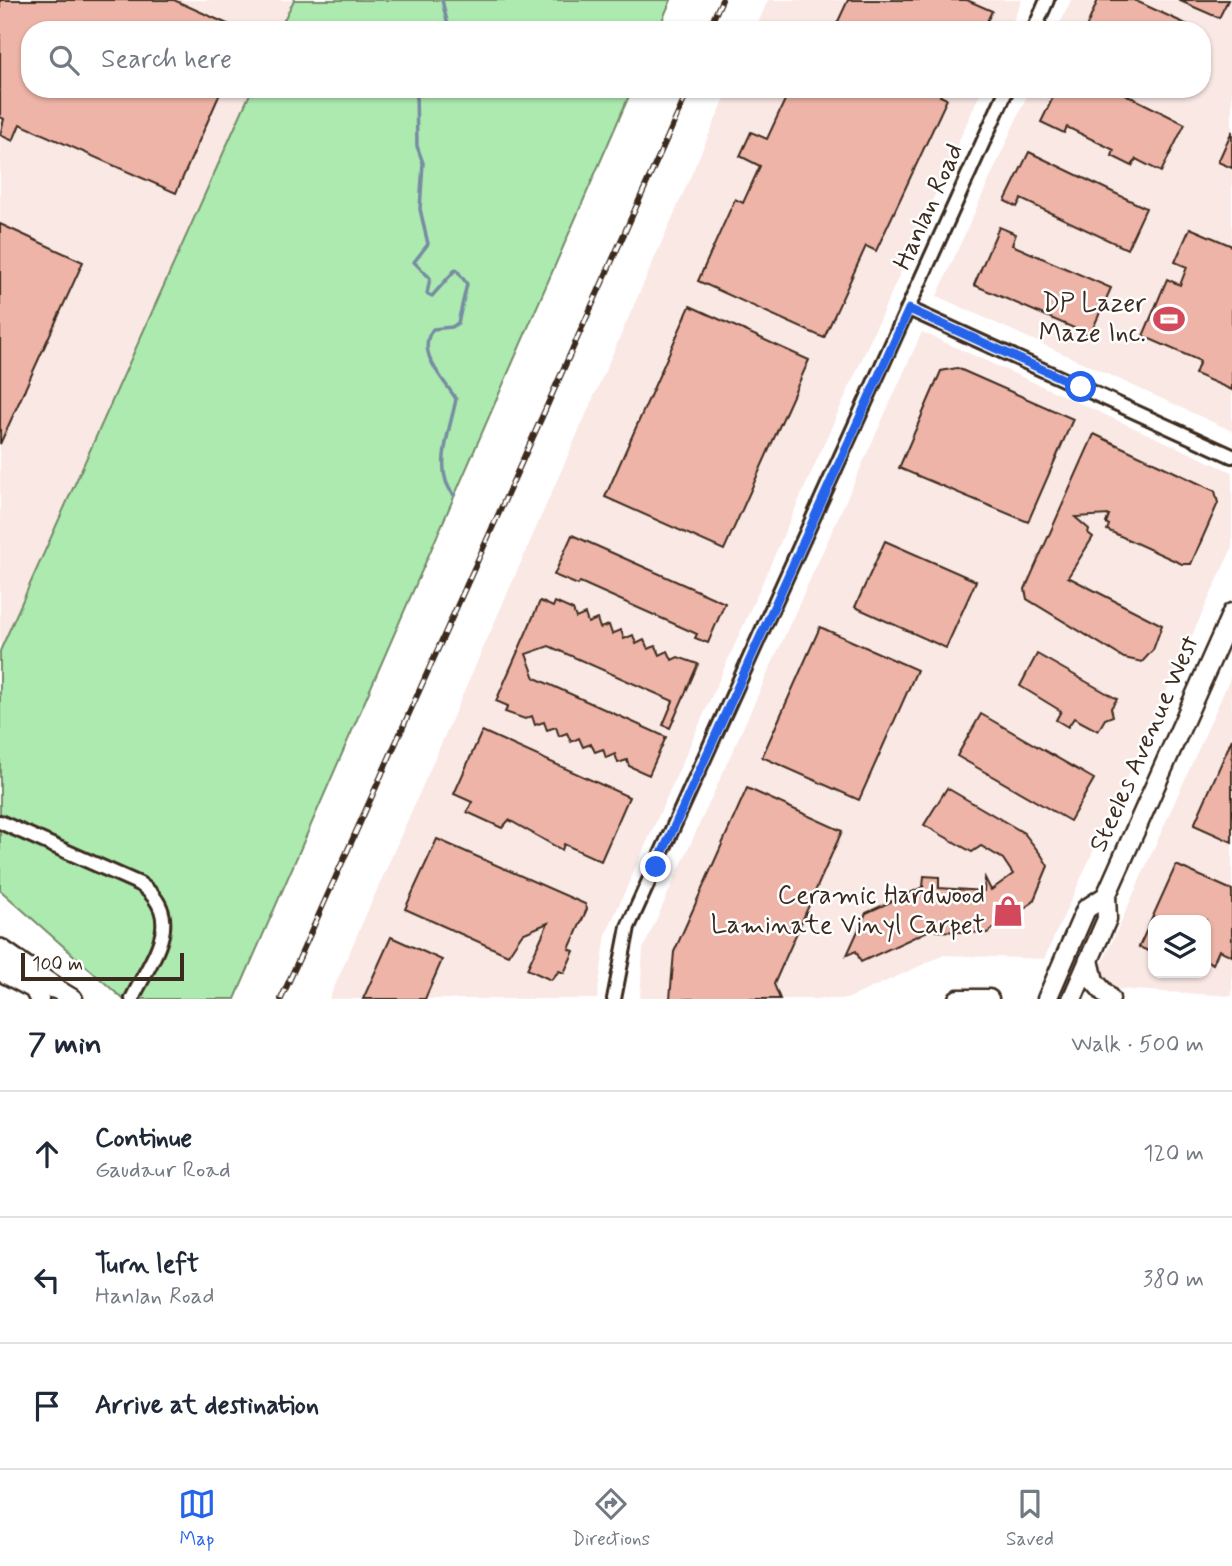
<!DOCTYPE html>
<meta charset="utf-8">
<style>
:root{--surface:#fff;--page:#f6f6f7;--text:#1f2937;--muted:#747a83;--line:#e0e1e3;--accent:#2563eb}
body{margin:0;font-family:Mynerve,sans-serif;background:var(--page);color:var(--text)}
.controls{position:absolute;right:21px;bottom:21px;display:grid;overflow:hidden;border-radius:14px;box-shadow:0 2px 5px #0004}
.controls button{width:63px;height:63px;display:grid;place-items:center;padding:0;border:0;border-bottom:2px solid var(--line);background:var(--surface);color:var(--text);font:35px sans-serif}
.scale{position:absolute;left:21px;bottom:18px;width:163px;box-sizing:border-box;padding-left:7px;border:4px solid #3b2a1e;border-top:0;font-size:19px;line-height:24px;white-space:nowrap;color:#3b2a1e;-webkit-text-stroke:5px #fff;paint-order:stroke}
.stop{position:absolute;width:21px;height:21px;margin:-16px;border:5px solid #2563eb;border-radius:50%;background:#fff}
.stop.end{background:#2563eb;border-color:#fff;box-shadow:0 2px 7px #0008}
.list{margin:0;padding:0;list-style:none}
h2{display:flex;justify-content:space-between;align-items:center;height:91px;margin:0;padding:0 28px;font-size:30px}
h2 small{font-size:23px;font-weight:400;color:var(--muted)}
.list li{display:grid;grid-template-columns:46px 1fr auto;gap:21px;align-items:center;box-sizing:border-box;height:126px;padding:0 28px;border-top:2px solid var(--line)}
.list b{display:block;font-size:26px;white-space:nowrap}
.list p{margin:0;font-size:23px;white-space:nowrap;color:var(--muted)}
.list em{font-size:23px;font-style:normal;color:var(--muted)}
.icon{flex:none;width:38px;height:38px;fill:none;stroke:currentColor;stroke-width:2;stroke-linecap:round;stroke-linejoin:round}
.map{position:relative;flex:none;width:1232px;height:999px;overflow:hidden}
.search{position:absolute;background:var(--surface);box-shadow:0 2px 5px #0004;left:21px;right:21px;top:21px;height:77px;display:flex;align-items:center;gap:18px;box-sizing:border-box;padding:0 24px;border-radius:28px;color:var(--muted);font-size:26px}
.sheet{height:469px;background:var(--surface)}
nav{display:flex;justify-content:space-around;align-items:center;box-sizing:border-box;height:98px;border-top:2px solid var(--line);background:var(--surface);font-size:19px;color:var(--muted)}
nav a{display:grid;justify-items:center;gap:4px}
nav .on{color:var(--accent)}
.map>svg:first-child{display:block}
.built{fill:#fae8e5;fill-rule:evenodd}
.green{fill:#aceab0;stroke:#748a67;stroke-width:2}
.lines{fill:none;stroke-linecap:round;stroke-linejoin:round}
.stream{stroke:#778ca2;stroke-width:3.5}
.building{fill:#eeb4a7;stroke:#3b2a1e;stroke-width:2}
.street-casing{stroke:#3b2a1e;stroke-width:18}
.secondary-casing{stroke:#3b2a1e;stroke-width:23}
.highway-casing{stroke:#3b2a1e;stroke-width:26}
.street{stroke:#fff;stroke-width:12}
.secondary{stroke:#fff;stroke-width:18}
.highway{stroke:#fff;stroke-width:21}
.rail-casing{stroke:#3b2a1e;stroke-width:6}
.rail{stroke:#fff;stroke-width:3.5;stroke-dasharray:10;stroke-linecap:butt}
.route{stroke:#2563eb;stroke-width:9}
.labels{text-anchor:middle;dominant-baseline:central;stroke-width:5;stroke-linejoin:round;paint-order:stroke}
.street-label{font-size:26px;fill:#3b2a1e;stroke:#fff}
.poi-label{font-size:26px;fill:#3b2a1e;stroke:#fff;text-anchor:end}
</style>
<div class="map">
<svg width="1232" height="999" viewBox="0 0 1232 999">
<rect width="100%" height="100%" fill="#fff"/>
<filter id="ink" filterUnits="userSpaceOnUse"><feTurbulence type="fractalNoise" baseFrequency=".0143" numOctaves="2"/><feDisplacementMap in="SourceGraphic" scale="14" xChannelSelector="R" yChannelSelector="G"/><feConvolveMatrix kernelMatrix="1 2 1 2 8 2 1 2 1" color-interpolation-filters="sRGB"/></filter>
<g filter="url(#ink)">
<!-- built -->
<g class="built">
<polygon points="0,0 292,0 279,30 30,30 30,89 252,89 0,651"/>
<polygon points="768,0 1022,0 1009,30 755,30"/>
<polygon points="1071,0 1232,0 1232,431 937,296 1030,89 1202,89 1202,30 1057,30"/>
<polygon points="729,89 982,89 606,934 597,999 329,999"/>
<polygon points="922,332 1232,472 1232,548 1044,959 944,955 847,999 640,999 643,949"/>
<path d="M1232,674V996L1118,989L1099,983V971ZM1153,920H1206V973H1153Z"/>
</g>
<!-- green -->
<g class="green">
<polygon points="294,0 671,0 658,30 279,30"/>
<polygon points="252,89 632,89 235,999 123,999 0,890 0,651"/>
</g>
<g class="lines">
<!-- stream -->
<g class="stream">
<polyline points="442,0 449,30"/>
<path d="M416,89L417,146L423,163L420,209L428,244L414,262L430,278L427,294L432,296L456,269L467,284L458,323L452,327L433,329C415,352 443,378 456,399C451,427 432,472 454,495"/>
</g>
</g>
<!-- building -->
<g class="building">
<polygon points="0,0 174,0 241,30 30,30 30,89 222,89 176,193 20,124 13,141 0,135 4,119 0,117"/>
<polygon points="848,0 967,0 992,11 983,30 834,30"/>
<polygon points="1098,0 1134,0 1199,30 1085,30"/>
<polygon points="1178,0 1228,0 1219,18"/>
<polygon points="790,89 944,89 940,96 947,99 876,251 866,246 824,338 698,281 735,199 743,203 760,166 740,156 751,132 767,139"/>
<polygon points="1057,89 1115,89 1185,124 1161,172 1136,159 1132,166 1112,156 1114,150 1067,127 1064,133 1041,122"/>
<polygon points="1232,131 1232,168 1218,162"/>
<polygon points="1029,152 1146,208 1127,249 1021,199 1017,207 1005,201"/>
<polygon points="0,224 83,262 0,444"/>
<polygon points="999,227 1016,234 1012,245 1111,288 1090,335 974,285"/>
<polygon points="1190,228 1232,246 1232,390 1195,374 1200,361 1143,336 1167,279 1180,285 1187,267 1175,262"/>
<polygon points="690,306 809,360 724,550 605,497"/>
<polygon points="957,368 1073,419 1028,522 899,468 941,371"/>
<polygon points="1094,434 1215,491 1218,503 1191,564 1182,564 1107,530 1109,525 1106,523 1109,515 1075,517 1089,529 1088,533 1093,537 1068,577 1162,625 1153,650 1142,662 1124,658 1027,599 1025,589"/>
<polygon points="572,535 725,603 708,643 695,638 697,634 580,582 578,585 554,575"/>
<polygon points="885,541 976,581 946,648 855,607"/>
<polygon points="540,601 553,607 555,602 573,610 576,618 585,614 588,623 597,619 600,628 609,625 612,634 621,630 624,639 633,635 636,644 644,640 648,649 656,646 660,655 668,651 672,660 678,657 698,664 670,728 663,725 673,701 549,646 526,654 535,678 666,737 649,775 629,766 627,760 618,763 615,754 606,758 603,749 595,752 591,744 583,747 579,738 571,742 567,733 559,736 556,727 547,730 544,722 535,725 532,716 525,719 505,712 508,706 496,701"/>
<polygon points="820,627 917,670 859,800 762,757"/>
<polygon points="1037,654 1117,699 1111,708 1113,716 1105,719 1098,731 1074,718 1068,727 1056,720 1061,711 1020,686"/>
<polygon points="981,714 1094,779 1070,821 957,756"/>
<polygon points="482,731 629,797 601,861 564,844 562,850 509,820 502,828 467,812 472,802 454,794"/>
<polygon points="1232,739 1232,842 1194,825"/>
<polygon points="747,788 842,831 774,984 780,999 670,999 674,952"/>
<polygon points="947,788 1024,833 1042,856 1048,866 1033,902 987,933 937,931 934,928 861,962 856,951 847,955 866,913 923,887 924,876 939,877 939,888 984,891 985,878 991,890 1013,874 1003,859 981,846 972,852 924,825"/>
<polygon points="437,839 585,904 587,909 569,949 574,951 564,973 559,971 551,980 527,969 548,923 522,934 508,955 405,909"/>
<polygon points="1176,865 1232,890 1232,956 1219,950 1213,964 1206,960 1206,920 1153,920 1153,953 1139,947"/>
<polygon points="391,937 442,960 425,999 363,999"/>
</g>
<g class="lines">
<defs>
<g id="street">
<polyline points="1034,30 1047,0"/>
<polyline points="909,309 1232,456"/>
<path d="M0,822L140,884C188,918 150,960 132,999"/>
<polyline points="614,999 628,927 1007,89"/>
</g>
<g id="secondary">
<polyline points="1089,960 1094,981 1110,999"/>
<polyline points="0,971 34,989 39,999"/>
<polyline points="41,988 53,987 73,999"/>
<polyline points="958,999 989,999"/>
<polyline points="1047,999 1086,909 1106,896"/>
<polyline points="1072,999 1107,919 1106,896 1232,613"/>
</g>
<polyline id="highway" points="0,950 53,987"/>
</defs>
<!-- street casing -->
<use href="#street" class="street-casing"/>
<!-- secondary casing -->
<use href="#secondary" class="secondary-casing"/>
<!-- highway casing -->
<use href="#highway" class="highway-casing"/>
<!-- street -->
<use href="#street" class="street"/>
<!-- secondary -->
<use href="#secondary" class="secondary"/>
<!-- highway -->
<use href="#highway" class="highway"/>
<defs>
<g id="rail">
<polyline points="708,30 722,0"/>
<polyline points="281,999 689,89"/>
</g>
</defs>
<!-- rail casing -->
<use href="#rail" class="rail-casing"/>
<!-- rail -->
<use href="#rail" class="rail"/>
</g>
</g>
<g class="lines" filter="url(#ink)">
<!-- route -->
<polyline class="route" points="656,867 909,309 1081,387"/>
</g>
<!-- icons -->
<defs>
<symbol id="stadium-bare" viewBox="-9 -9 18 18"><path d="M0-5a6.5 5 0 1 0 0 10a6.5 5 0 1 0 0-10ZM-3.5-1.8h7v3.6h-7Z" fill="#d1495b" stroke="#fff" stroke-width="2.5" paint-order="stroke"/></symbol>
<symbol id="shop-bare" viewBox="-9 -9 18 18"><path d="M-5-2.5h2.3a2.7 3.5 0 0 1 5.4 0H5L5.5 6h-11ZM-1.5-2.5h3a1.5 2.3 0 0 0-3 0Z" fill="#d1495b" stroke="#fff" stroke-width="2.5" paint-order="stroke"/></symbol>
</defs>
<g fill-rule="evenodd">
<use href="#stadium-bare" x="1147" y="297" width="44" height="44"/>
<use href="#shop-bare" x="986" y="889" width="44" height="44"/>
</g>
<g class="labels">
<!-- street labels -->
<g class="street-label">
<text transform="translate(929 207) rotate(-66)">Hanlan Road</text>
<text transform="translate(1145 744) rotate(-66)">Steeles Avenue West</text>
</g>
<!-- poi labels -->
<g class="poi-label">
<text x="1146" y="304">DP Lazer<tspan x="1146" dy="30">Maze Inc.</tspan></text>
<text x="985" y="896">Ceramic Hardwood<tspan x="985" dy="30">Laminate Vinyl Carpet</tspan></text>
</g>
</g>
</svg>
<div class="controls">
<button><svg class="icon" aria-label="layers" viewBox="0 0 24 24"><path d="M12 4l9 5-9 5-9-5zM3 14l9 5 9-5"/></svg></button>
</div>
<div class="scale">100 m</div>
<div class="stop" style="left:1081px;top:387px"></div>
<div class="stop end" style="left:656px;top:867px"></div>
<div class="search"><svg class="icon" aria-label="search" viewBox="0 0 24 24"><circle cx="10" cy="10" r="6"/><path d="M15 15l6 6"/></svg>Search here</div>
</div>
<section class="sheet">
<h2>7 min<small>Walk · 500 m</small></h2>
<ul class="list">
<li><svg class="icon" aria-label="ahead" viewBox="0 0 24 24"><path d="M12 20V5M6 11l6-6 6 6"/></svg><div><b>Continue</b><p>Gaudaur Road</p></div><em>120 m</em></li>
<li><svg class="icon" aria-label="left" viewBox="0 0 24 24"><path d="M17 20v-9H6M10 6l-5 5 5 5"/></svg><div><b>Turn left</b><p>Hanlan Road</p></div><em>380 m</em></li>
<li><svg class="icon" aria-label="arrive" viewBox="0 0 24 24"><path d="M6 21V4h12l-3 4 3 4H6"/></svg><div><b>Arrive at destination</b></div></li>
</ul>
</section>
<nav>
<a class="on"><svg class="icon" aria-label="map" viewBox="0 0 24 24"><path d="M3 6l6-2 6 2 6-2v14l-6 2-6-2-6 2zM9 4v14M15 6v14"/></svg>Map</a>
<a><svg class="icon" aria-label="directions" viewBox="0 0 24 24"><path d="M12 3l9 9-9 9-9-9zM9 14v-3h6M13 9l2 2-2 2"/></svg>Directions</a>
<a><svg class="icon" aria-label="saved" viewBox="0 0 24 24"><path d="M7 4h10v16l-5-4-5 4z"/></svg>Saved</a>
</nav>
